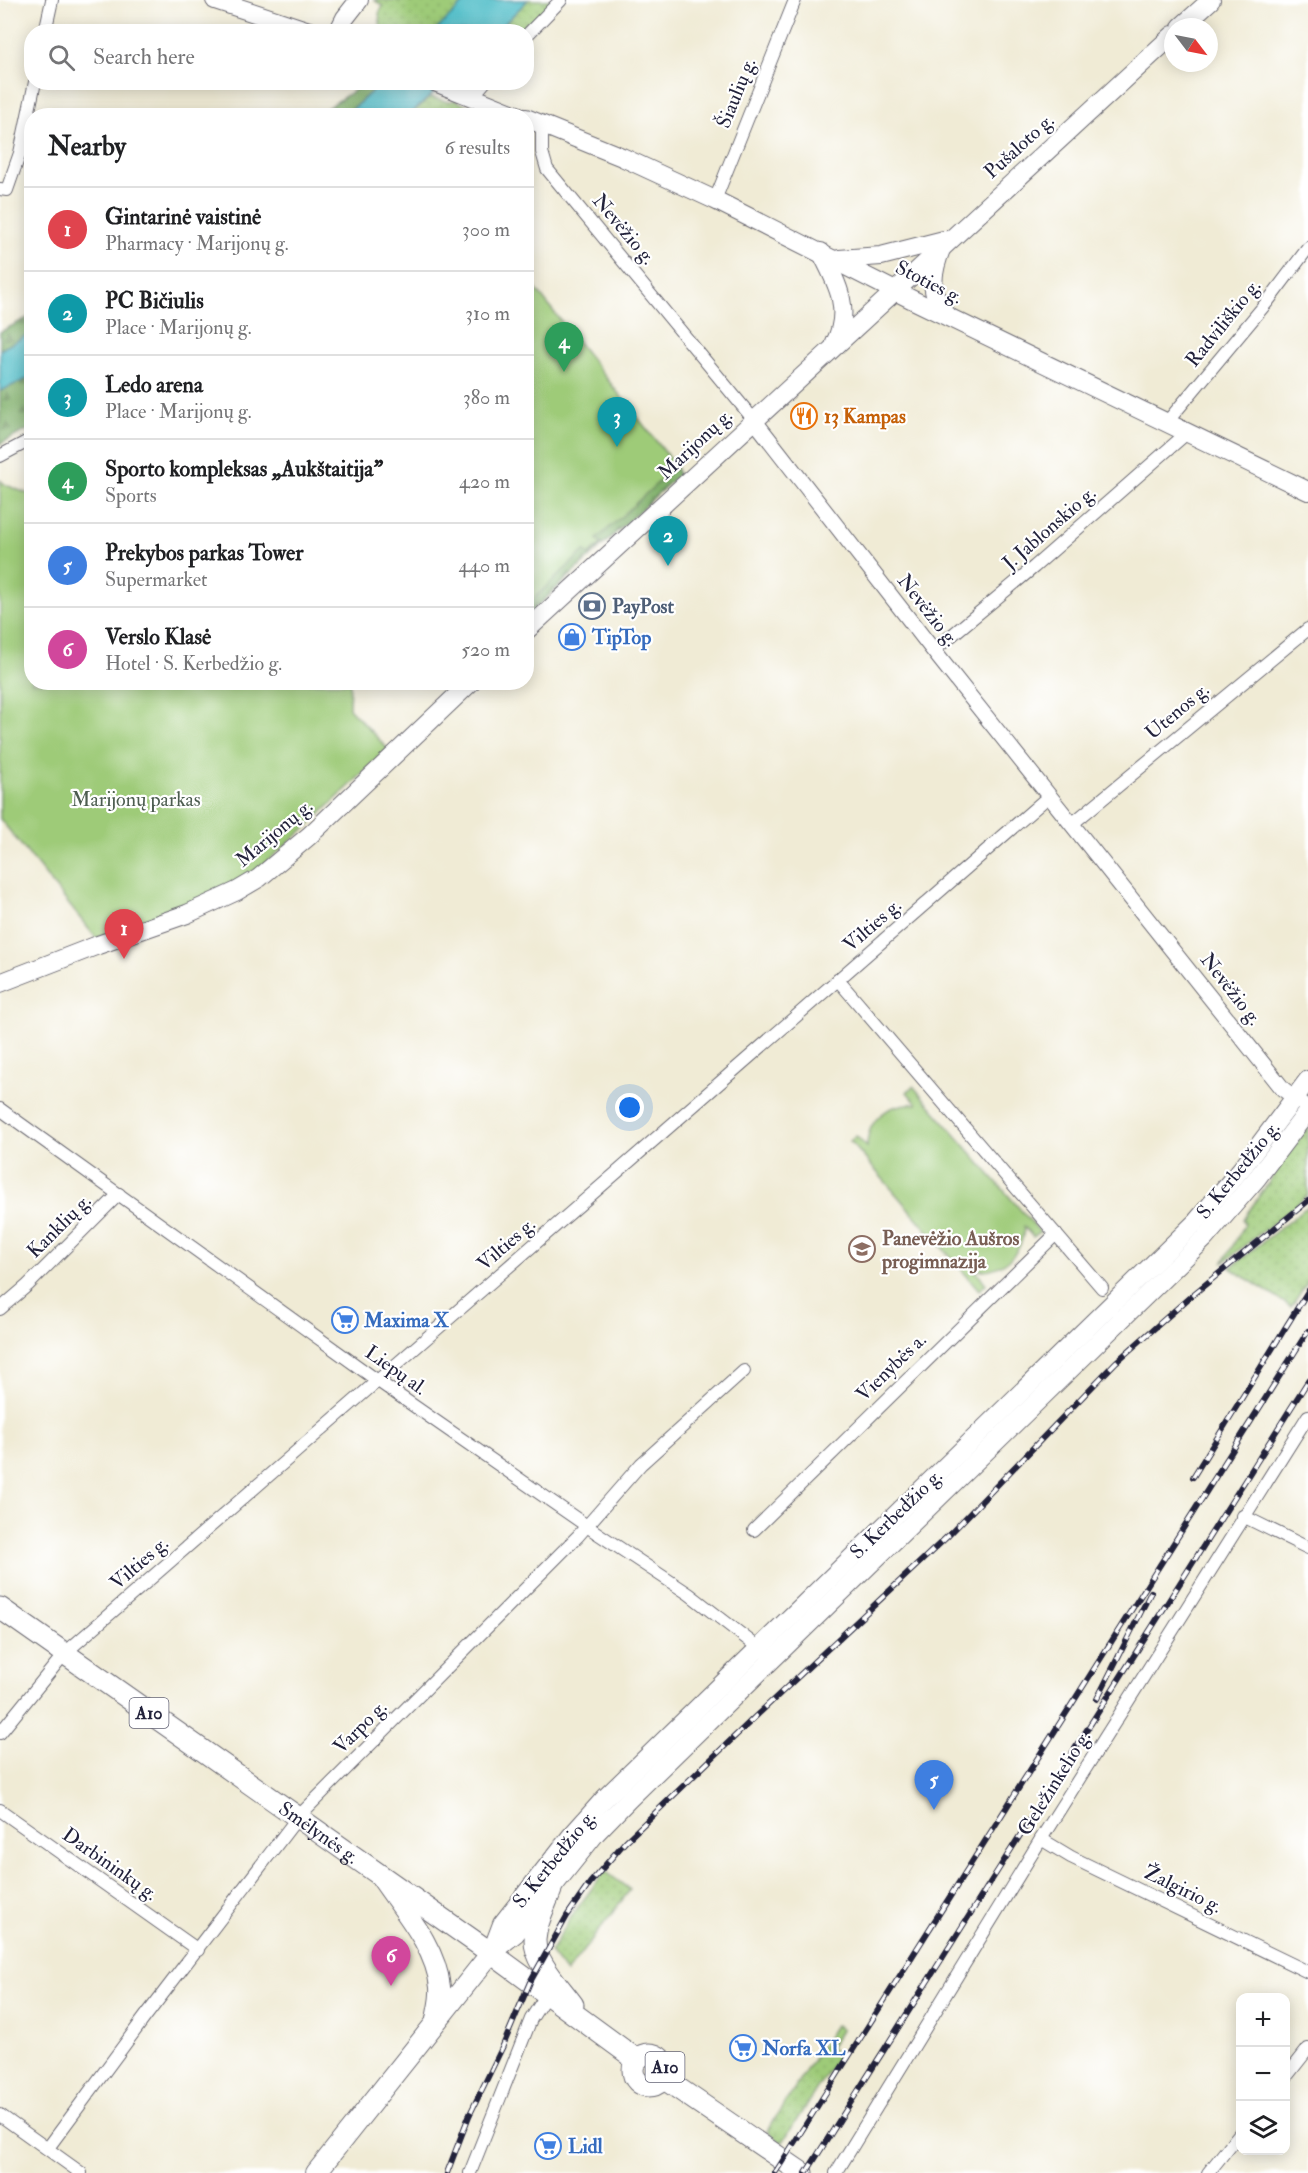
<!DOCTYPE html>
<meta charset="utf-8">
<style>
:root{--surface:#fff;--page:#f6f6f6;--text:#202124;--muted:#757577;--line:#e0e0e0;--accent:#d93025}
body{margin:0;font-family:"IM FELL Double Pica",serif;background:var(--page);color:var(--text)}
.controls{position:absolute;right:18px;bottom:18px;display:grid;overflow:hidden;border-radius:12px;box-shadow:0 3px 15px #0003}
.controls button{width:54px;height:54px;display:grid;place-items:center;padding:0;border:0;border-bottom:2px solid var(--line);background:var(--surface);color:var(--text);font:30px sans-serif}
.compass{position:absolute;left:1164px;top:18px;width:54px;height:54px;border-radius:50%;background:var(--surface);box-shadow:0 3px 15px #0003;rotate:122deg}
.you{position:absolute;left:630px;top:1108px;width:21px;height:21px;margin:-15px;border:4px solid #fff;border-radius:50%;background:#1a73e8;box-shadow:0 0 0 9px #1a73e833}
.badge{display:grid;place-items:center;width:39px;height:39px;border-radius:50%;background:var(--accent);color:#fff;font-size:20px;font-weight:700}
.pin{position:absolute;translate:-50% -50px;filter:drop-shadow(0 2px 3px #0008)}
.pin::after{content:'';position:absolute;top:32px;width:21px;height:18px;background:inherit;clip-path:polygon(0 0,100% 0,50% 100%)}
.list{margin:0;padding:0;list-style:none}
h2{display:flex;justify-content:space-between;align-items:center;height:78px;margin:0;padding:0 24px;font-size:26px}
h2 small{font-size:20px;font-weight:400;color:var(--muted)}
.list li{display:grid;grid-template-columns:39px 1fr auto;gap:18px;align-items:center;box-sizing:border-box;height:84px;padding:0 24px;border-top:2px solid var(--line)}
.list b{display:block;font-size:22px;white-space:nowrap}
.list p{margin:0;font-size:20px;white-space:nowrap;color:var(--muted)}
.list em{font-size:20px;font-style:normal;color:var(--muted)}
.icon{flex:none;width:33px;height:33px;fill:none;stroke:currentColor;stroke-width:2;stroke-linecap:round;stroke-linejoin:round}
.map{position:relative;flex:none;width:1308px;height:2173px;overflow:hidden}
.search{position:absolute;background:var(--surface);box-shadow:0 3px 15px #0003;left:24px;top:24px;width:510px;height:66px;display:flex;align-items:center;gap:15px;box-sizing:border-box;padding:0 21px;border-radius:24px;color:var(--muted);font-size:22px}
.panel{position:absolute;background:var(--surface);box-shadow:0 3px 15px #0003;left:24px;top:108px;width:510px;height:582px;border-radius:24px}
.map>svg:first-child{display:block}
.grass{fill:url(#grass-dots);stroke:#60765a;stroke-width:1.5}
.forest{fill:url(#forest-firs);stroke:#506852;stroke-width:1.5}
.park{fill:#9ecb78;stroke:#60765a;stroke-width:1.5}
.water{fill:#4fbdc8;stroke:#387082;stroke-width:1.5}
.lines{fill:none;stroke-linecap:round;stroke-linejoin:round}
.minor-casing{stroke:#6a6871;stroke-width:14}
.tertiary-casing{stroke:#6a6871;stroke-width:17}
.secondary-casing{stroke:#6a6871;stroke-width:20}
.primary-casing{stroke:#6a6871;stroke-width:22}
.trunk-casing{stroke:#6a6871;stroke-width:23}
.minor{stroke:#fff;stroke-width:12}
.tertiary{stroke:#fff;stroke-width:15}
.secondary{stroke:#fff;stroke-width:18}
.primary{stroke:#fff;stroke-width:20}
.trunk{stroke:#fff;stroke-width:21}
.rail-casing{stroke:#22223b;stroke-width:6}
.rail{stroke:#fff;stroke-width:4;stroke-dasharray:11;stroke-linecap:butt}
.labels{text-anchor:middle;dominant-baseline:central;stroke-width:4.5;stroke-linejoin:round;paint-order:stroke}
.shield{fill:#fff;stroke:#646476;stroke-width:1.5}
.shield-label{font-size:18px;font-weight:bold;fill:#22223b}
.street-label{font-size:20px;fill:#22223b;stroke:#fff}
.food-label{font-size:20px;font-weight:bold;fill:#c56008;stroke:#fff;text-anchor:start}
.service-label{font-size:20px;font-weight:bold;fill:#4e5e75;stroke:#fff;text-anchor:start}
.shop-label{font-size:20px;font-weight:bold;fill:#366cbe;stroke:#fff;text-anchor:start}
.park-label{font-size:20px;fill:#4d5d50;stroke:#fff}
.education-label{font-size:20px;font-weight:bold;fill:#785e54;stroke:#fff;text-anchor:start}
</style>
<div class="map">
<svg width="1308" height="2173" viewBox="0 0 1308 2173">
<defs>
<pattern id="grass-dots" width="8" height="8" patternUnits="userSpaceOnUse" patternTransform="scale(1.5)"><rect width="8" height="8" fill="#9ecb78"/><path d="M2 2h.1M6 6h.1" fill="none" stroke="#88ae69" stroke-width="1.8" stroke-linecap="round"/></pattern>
<pattern id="forest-firs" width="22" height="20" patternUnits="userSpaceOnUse" patternTransform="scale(1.5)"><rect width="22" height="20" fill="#7eaf68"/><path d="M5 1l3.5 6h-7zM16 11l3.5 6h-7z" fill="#678e57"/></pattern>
</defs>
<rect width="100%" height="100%" fill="#fff"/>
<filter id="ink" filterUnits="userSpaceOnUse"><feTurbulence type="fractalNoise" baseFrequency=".0167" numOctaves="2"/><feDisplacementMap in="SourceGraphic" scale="12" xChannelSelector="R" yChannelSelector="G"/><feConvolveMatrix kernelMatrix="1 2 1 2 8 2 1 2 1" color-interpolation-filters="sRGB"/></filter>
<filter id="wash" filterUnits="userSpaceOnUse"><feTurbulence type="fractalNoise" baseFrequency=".008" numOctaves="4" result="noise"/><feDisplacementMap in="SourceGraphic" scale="24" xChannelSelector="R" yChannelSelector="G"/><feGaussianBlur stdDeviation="1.35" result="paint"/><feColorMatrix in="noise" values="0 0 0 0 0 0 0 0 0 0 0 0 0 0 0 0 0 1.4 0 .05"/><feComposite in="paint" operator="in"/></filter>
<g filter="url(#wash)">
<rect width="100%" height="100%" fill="#f0ebd5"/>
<!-- grass -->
<g class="grass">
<polygon points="374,0 467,0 435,32 381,31 379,13 383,6"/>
<polygon points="528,0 557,0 526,31 497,32"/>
<path d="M430,97L448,102L455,100C463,104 469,106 470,115L409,116Z"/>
<polygon points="1308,1126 1308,1195 1223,1263 1245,1224 1243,1219"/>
<polygon points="1308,1206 1308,1281 1291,1307 1230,1268"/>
<polygon points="605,1871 630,1890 566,1973 550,1952 572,1915"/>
<polygon points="835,2025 842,2029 830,2048 839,2054 782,2143 767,2131"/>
</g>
<!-- forest -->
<g class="forest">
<polygon points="365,83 381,83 345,115 315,116"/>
<polygon points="31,316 31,333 0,350 0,332"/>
<polygon points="31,377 31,428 0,444 0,391"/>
<polygon points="676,466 678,475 527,616 527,603 584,550 589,555 600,545 596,539"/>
</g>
<!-- park -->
<g class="park">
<polygon points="527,278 676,466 597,539 601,544 589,555 584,551 527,605"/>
<polygon points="0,480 6,485 31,495 32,682 350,683 349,708 388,749 310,824 256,871 199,902 96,938 0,819"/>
<path d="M913,1086L1040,1232L1033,1237L1024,1227C1023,1254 1001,1273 975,1270L986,1284L979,1290L850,1141L856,1136L867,1147C867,1119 889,1102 917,1104L907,1092Z"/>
</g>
<!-- water -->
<g class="water">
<polygon points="467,0 528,0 497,31 435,31"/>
<polygon points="381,83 445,83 409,115 345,116"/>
<polygon points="31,333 31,377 0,391 0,350"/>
</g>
</g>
<g filter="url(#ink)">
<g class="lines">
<defs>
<g id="minor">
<polyline points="45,32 52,0"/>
<polyline points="526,36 561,0"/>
<polyline points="472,97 485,82"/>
<polyline points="480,116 485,103"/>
<polyline points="542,124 542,152 547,169 754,420"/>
<polyline points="0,189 7,190 20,153 35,82"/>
<polyline points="715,200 795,0"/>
<polyline points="1167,422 1268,301 1308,248"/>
<polyline points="0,456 32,439"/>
<polyline points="933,651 1034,567 1188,432"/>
<polyline points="1072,824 1308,629"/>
<polyline points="838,980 1102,1288"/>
<polyline points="0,1109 378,1381 597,1533 689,1594 764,1652"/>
<polyline points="0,1309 28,1285 119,1194"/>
<polyline points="1243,1516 1308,1548"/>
<polyline points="754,1530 1056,1234"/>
<polyline points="0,1733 65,1653 1049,796"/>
<polyline points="0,1810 198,1950"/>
<polyline points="1041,1839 1071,1857 1308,1972"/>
<polyline points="1286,2077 1308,2049"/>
<polyline points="0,2115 81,2173"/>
<polyline points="48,2148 145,2017 298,1817 578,1536 641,1464 744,1371"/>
<polyline points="470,2173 531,2019 547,1994"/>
<polyline points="836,2173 1041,1839 1308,1416"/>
<polyline points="1208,2173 1240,2133"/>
</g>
<polyline id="tertiary" points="754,420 940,659 1283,1089 1303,1104"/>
<g id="secondary">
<polyline points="215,0 312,32"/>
<polyline points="1181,27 1211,0"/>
<polyline points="338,32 345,18 359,0"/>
<polyline points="435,82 519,116"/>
<polyline points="526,118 622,157 715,200 911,299 1308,491"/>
<path d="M942,247C932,271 927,296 948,316"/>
<path d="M821,252C837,283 852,309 835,343"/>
<polyline points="839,259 881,256 944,240"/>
<polyline points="526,631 1173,35"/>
<polyline points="0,983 98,945 187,914 237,891 259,878 309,836 471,682"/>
<polyline points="491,1953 502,1924 571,1836 605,1798 1195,1223 1242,1168 1308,1080"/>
<polyline points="491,1953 515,1934 596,1833 629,1799 1205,1238 1257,1178 1308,1111"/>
</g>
<g id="primary">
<path d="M380,1876C402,1909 436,1946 440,1987C441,1998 438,2009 436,2019"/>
<polyline points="316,2173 491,1953"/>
</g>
<g id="trunk">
<path id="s1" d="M0,1608L491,1953L637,2060"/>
<path d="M551,1890C545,1906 536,1922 535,1940C534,1961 561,1988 573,2005"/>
<circle cx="649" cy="2070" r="16"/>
<polyline points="663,2078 802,2173"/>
</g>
</defs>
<!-- minor casing -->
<use href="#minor" class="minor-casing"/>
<!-- tertiary casing -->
<use href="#tertiary" class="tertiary-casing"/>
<!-- secondary casing -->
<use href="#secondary" class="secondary-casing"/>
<!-- primary casing -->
<use href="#primary" class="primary-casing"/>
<!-- trunk casing -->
<use href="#trunk" class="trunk-casing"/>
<!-- minor -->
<use href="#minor" class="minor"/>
<!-- tertiary -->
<use href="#tertiary" class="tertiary"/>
<!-- secondary -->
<use href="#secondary" class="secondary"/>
<!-- primary -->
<use href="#primary" class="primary"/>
<!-- trunk -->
<use href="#trunk" class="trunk"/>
<defs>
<g id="rail">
<polyline points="1193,1477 1308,1291"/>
<polyline points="1097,1699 1151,1592"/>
<polyline points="447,2173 469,2116 502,2048 530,1982 567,1916 590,1883 625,1842 755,1717 949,1535 1116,1362 1190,1297 1308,1201"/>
<polyline points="775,2173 1308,1331"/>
<polyline points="806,2173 1308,1381"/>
</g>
</defs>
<!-- rail casing -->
<use href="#rail" class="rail-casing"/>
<!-- rail -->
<use href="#rail" class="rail"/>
</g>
</g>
<!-- icons -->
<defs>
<symbol id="restaurant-ring" viewBox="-11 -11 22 22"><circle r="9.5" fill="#fff" stroke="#e8710a" stroke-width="1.5"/><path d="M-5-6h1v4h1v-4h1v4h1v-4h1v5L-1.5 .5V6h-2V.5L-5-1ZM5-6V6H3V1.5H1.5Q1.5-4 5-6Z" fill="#e8710a"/></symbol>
<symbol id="bank-ring" viewBox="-11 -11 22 22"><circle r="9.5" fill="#fff" stroke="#5c6f8a" stroke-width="1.5"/><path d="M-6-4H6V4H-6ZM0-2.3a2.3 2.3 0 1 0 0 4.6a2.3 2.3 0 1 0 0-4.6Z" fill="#5c6f8a"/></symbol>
<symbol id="shop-ring" viewBox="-11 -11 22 22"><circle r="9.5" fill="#fff" stroke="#3f7fe0" stroke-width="1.5"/><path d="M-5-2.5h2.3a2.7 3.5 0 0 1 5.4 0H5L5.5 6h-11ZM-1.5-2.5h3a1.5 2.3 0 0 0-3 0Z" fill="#3f7fe0"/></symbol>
<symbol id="school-ring" viewBox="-11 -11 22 22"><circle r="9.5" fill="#fff" stroke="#8d6e63" stroke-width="1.5"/><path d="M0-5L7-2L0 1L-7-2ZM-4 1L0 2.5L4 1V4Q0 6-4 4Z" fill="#8d6e63"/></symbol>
<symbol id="supermarket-ring" viewBox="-11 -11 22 22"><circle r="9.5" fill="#fff" stroke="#3f7fe0" stroke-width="1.5"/><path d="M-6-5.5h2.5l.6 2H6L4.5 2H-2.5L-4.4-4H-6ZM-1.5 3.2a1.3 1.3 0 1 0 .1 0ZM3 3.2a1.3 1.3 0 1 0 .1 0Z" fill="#3f7fe0"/></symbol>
</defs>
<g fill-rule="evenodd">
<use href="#restaurant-ring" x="789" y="401" width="30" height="30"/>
<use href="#bank-ring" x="577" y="591" width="30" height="30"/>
<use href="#shop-ring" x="557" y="622" width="30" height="30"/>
<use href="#school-ring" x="847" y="1234" width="30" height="30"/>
<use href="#supermarket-ring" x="330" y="1305" width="30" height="30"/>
<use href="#supermarket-ring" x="728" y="2033" width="30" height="30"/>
<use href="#supermarket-ring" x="533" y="2131" width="30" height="30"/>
</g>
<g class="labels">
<!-- shield labels -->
<g class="shield">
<rect x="129.5" y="1698" width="39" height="30" rx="4.5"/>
<rect x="645.5" y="2052" width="39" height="30" rx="4.5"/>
</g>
<g class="shield-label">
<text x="149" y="1713">A10</text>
<text x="665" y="2067">A10</text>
</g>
<!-- street labels -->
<g class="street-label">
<text transform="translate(736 93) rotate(-68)">Šiaulių g.</text>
<text transform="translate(1019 146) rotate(-42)">Pušaloto g.</text>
<text transform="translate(624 229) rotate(50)">Nevėžio g.</text>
<text transform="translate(929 282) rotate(27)">Stoties g.</text>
<text transform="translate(1223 323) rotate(-51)">Radviliškio g.</text>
<text transform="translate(695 444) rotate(-43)">Marijonų g.</text>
<text transform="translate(1049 528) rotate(-41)">J. Jablonskio g.</text>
<text transform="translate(928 610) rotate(52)">Nevėžio g.</text>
<text transform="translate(1177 711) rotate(-40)">Utenos g.</text>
<text transform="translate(274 833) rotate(-40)">Marijonų g.</text>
<text transform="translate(872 925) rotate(-41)">Vilties g.</text>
<text transform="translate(1231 989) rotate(52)">Nevėžio g.</text>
<text transform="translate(1238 1170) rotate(-51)">S. Kerbedžio g.</text>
<text transform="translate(59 1226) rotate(-45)">Kanklių g.</text>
<text transform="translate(506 1244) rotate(-41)">Vilties g.</text>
<text transform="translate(891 1367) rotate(-44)">Vienybės a.</text>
<text transform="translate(396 1370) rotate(35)">Liepų al.</text>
<text transform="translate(896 1514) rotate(-44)">S. Kerbedžio g.</text>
<text transform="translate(139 1563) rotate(-41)">Vilties g.</text>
<text transform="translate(360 1727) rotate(-45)">Varpo g.</text>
<text transform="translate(1054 1783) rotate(-58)">Geležinkelio g.</text>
<text stroke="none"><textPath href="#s1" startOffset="390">Smėlynės g.</textPath></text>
<text transform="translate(554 1859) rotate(-51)">S. Kerbedžio g.</text>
<text transform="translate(110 1864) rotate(35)">Darbininkų g.</text>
<text transform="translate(1183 1889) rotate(26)">Žalgirio g.</text>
</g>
<!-- food labels -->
<g class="food-label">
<text x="824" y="416">13 Kampas</text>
</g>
<!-- service labels -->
<g class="service-label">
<text x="612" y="606">PayPost</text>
</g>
<!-- shop labels -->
<g class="shop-label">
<text x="592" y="637">TipTop</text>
<text x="364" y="1320">Maxima X</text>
<text x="762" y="2048">Norfa XL</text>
<text x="568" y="2146">Lidl</text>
</g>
<!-- park labels -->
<g class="park-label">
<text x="136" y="799">Marijonų parkas</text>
</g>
<!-- education labels -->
<g class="education-label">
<text x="882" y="1238">Panevėžio Aušros<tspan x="882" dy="23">progimnazija</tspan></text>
</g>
</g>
</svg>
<div class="controls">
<button>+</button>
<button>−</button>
<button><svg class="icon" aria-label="layers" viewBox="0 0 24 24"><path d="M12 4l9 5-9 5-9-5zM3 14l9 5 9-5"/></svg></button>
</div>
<svg class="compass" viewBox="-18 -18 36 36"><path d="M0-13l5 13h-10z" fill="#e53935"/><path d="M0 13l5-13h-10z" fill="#757577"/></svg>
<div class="you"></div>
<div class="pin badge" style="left:124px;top:959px;background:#e0444e">1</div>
<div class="pin badge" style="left:668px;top:566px;background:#0f9aa8">2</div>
<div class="pin badge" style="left:617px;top:447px;background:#0f9aa8">3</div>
<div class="pin badge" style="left:564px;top:372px;background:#2e9e5b">4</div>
<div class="pin badge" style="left:934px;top:1810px;background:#3f7fe0">5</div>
<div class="pin badge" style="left:391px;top:1986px;background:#d1479c">6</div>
<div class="search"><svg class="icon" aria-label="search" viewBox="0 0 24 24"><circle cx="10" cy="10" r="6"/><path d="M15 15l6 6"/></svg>Search here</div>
<section class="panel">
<h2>Nearby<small>6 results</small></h2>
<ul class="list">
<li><span class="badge" style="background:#e0444e">1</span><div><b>Gintarinė vaistinė</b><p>Pharmacy · Marijonų g.</p></div><em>300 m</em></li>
<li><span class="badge" style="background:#0f9aa8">2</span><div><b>PC Bičiulis</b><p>Place · Marijonų g.</p></div><em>310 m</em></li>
<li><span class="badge" style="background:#0f9aa8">3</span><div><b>Ledo arena</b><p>Place · Marijonų g.</p></div><em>380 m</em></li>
<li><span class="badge" style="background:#2e9e5b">4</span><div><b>Sporto kompleksas „Aukštaitija”</b><p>Sports</p></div><em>420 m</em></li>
<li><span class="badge" style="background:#3f7fe0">5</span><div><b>Prekybos parkas Tower</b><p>Supermarket</p></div><em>440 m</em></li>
<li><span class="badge" style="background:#d1479c">6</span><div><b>Verslo Klasė</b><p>Hotel · S. Kerbedžio g.</p></div><em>520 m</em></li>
</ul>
</section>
</div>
